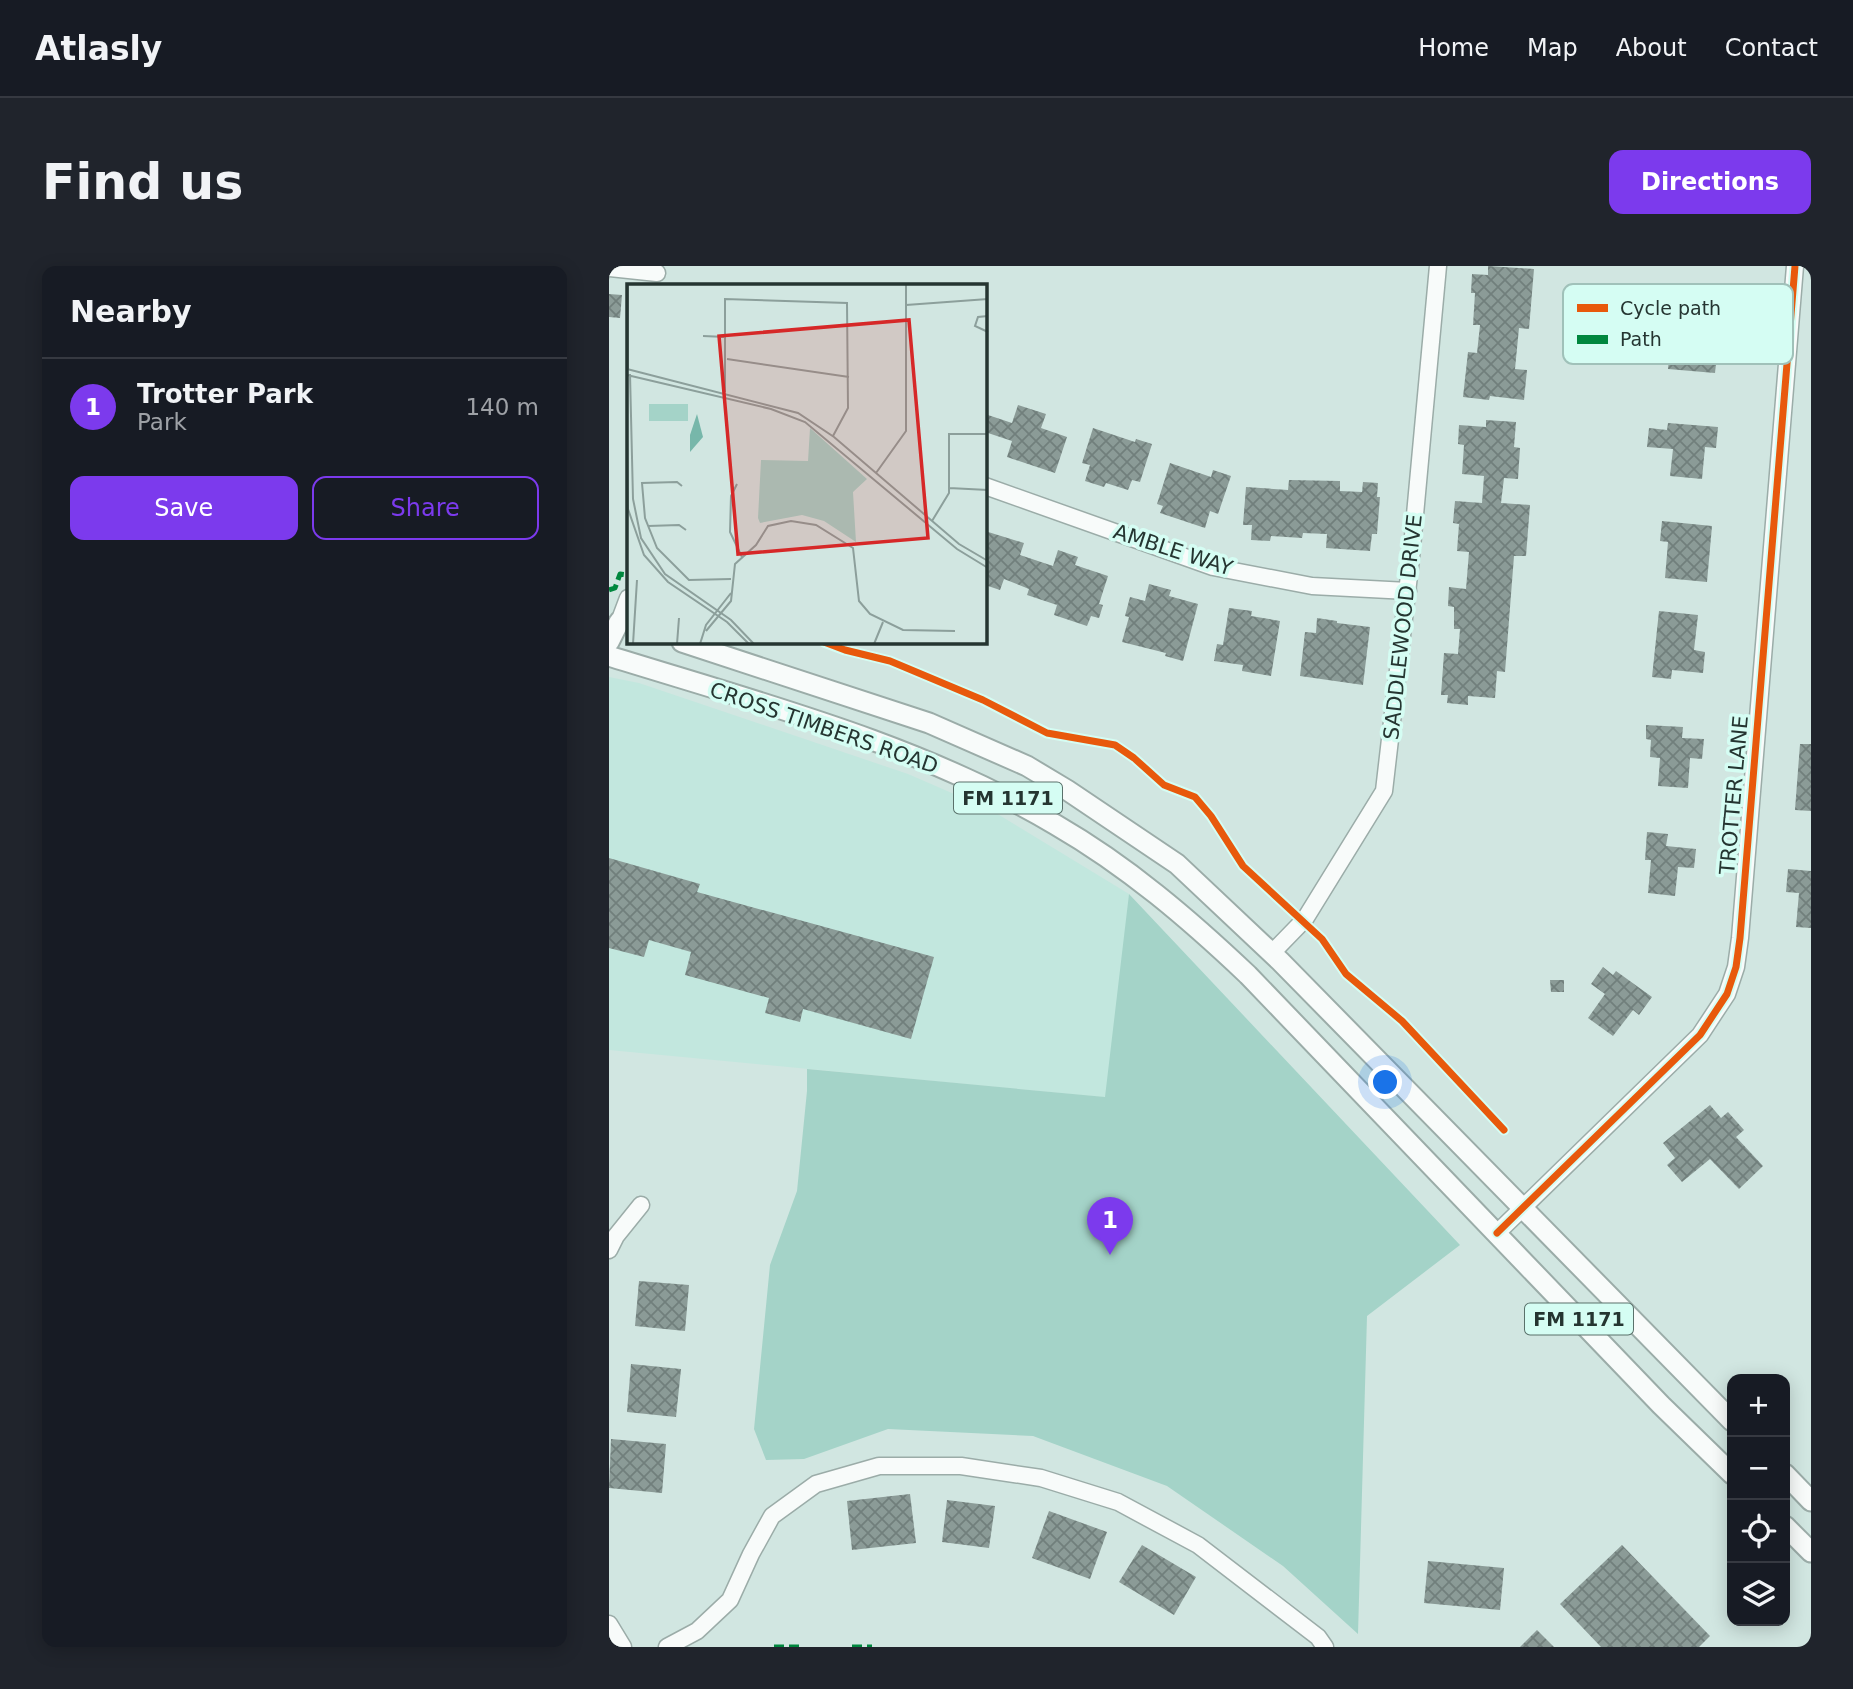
<!DOCTYPE html>
<meta charset="utf-8">
<style>
:root{--surface:#171b24;--page:#20242c;--text:#f1f3f6;--muted:#9ea1a6;--line:#363941;--accent:#7c3aed}
body{margin:0;font-family:"DejaVu Sans",sans-serif;background:var(--page);color:var(--text)}
.controls{position:absolute;right:21px;bottom:21px;display:grid;overflow:hidden;border-radius:14px;box-shadow:0 4px 18px #0003}
.controls button{width:63px;height:63px;display:grid;place-items:center;padding:0;border:0;border-bottom:2px solid var(--line);background:var(--surface);color:var(--text);font:35px sans-serif}
.you{position:absolute;left:777px;top:817px;width:24px;height:24px;margin:-18px;border:5px solid #fff;border-radius:50%;background:#1a73e8;box-shadow:0 0 0 10px #1a73e833}
.badge{display:grid;place-items:center;width:46px;height:46px;border-radius:50%;background:var(--accent);color:#fff;font-size:23px;font-weight:700}
.pin{position:absolute;translate:-50% -58px;filter:drop-shadow(0 2px 4px #0008)}
.pin::after{content:'';position:absolute;top:37px;width:24px;height:21px;background:inherit;clip-path:polygon(0 0,100% 0,50% 100%)}
.list{margin:0;padding:0;list-style:none}
h2{display:flex;justify-content:space-between;align-items:center;height:91px;margin:0;padding:0 28px;font-size:30px}
h2 small{font-size:23px;font-weight:400;color:var(--muted)}
.list li{display:grid;grid-template-columns:46px 1fr auto;gap:21px;align-items:center;box-sizing:border-box;height:98px;padding:0 28px;border-top:2px solid var(--line)}
.list b{display:block;font-size:26px;white-space:nowrap}
.list p{margin:0;font-size:23px;white-space:nowrap;color:var(--muted)}
.list em{font-size:23px;font-style:normal;color:var(--muted)}
.actions{display:flex;gap:14px;padding:21px 28px}
.actions a{flex:1;padding:16px 0;border:2px solid var(--accent);border-radius:14px;text-align:center;font-size:24px;color:var(--accent)}
.actions .main{background:var(--accent);color:#fff}
.icon{flex:none;width:38px;height:38px;fill:none;stroke:currentColor;stroke-width:2;stroke-linecap:round;stroke-linejoin:round}
.map{position:relative;flex:none;width:1202px;height:1381px;overflow:hidden;border-radius:14px}
header{display:flex;align-items:center;gap:42px;box-sizing:border-box;height:98px;padding:0 35px;background:var(--surface);border-bottom:2px solid var(--line)}
header strong{font-size:33px}
nav{display:flex;gap:38px;margin-inline-start:auto;font-size:24px}
.intro{display:flex;align-items:center;justify-content:space-between;box-sizing:border-box;height:168px;padding:0 42px}
h1{margin:0;font-size:49px}
.button{padding:18px 32px;border-radius:14px;background:var(--accent);color:#fff;font-size:24px;font-weight:700}
main{display:flex;gap:42px;padding:0 42px}
aside{flex:1;background:var(--surface);border-radius:14px;box-shadow:0 4px 18px #0003}
.map>svg:first-child{display:block}
.built{fill:#c2e7de}
.park{fill:#a4d3c8}
.building{fill:url(#building-cross-hatch)}
.lines{fill:none;stroke-linecap:round;stroke-linejoin:round}
.minor-casing{stroke:#9baca8;stroke-width:19}
.major-casing{stroke:#9baca8;stroke-width:23}
.minor{stroke:#f8fbfa;stroke-width:16}
.major{stroke:#f8fbfa;stroke-width:19}
.quiet{stroke:#00873e;stroke-width:5;stroke-dasharray:10 5;stroke-linecap:butt}
.cycleway-casing{stroke:#d5fdf3;stroke-width:11}
.cycleway{stroke:#e8590c;stroke-width:7}
.labels{text-anchor:middle;dominant-baseline:central;stroke-width:7;stroke-linejoin:round;paint-order:stroke}
.shield{fill:#d5fdf3;stroke:#5a716b;stroke-width:2}
.shield-label{font-size:19px;font-weight:bold;fill:#253531}
.street-label{font-size:21px;fill:#253531;stroke:#d5fdf3}
.inset-road{fill:none;stroke:#8c9f9b;stroke-width:2}
.view{fill:#d62828;fill-opacity:0.15;stroke:#d62828;stroke-width:3.5}
.inset-edge{fill:none;stroke:#253531;stroke-width:3.5}
.key{fill:#d5fdf3;stroke:#a0c1b9;stroke-width:2}
.key-label{font-size:19px;fill:#253531}
</style>
<header>
<strong>Atlasly</strong>
<nav><a>Home</a><a>Map</a><a>About</a><a>Contact</a></nav>
</header>
<div class="intro"><h1>Find us</h1><a class="button">Directions</a></div>
<main>
<aside>
<h2>Nearby<small></small></h2>
<ul class="list">
<li><span class="badge">1</span><div><b>Trotter Park</b><p>Park</p></div><em>140 m</em></li>
</ul>
<div class="actions"><a class="main">Save</a><a>Share</a></div>
</aside>
<div class="map">
<svg width="1202" height="1381" viewBox="0 0 1202 1381">
<defs>
<pattern id="building-cross-hatch" width="8" height="8" patternUnits="userSpaceOnUse" patternTransform="scale(1.75)"><rect width="8" height="8" fill="#8b9b97"/><path d="M0 0l8 8M0 8l8-8" fill="none" stroke="#717f7c"/></pattern>
</defs>
<rect width="100%" height="100%" fill="#d1e6e1"/>
<!-- built -->
<polygon class="built" points="0,411 30,417 299,508 382,544 520,628 509,743 503,832 0,784"/>
<!-- park -->
<polygon class="park" points="520,628 851,979 758,1050 749,1368 674,1300 558,1220 424,1170 279,1163 195,1193 157,1194 145,1163 161,999 188,925 198,825 198,803 496,831"/>
<!-- building -->
<g class="building">
<polygon points="879,0 925,3 920,63 910,62 906,103 918,104 915,134 881,130 880,134 854,131 859,86 868,87 871,59 864,59 866,27 862,27 863,8 879,9"/>
<polygon points="0,28 13,29 11,52 0,51"/>
<polygon points="1064,53 1111,61 1106,107 1059,103"/>
<polygon points="409,139 437,148 432,162 458,171 446,207 398,191 403,175 376,166 376,148 403,157"/>
<polygon points="877,154 907,156 905,181 911,182 909,213 895,212 892,237 921,239 917,290 905,290 896,406 888,405 886,432 859,430 859,439 838,437 839,429 832,429 835,387 849,388 851,363 845,363 845,341 839,340 840,321 857,323 860,286 848,285 850,258 844,257 846,235 873,237 875,210 853,208 855,179 849,178 850,159 877,161"/>
<polygon points="1059,157 1109,161 1107,182 1096,181 1093,213 1061,210 1064,183 1038,181 1040,162 1058,164"/>
<polygon points="484,162 526,176 527,173 543,178 531,216 523,214 519,224 497,217 495,221 476,215 481,199 473,197"/>
<polygon points="561,197 602,211 604,204 622,210 609,248 601,245 596,262 551,247 554,240 548,238"/>
<polygon points="680,214 731,215 731,225 753,226 754,216 769,217 768,231 771,231 768,268 763,268 761,285 717,282 718,268 694,267 693,272 662,270 661,275 642,274 643,259 634,259 637,221 679,224"/>
<polygon points="1053,255 1103,260 1098,316 1056,312 1059,276 1051,275"/>
<polygon points="376,265 415,277 411,289 444,300 449,284 469,291 466,299 499,310 490,338 494,339 490,352 482,350 478,360 445,349 448,339 418,329 420,323 395,313 391,324 376,319"/>
<polygon points="540,318 562,324 560,330 589,338 574,395 556,390 557,387 513,376 520,351 516,350 521,331 536,335"/>
<polygon points="620,342 643,345 642,350 671,355 662,410 633,405 634,399 605,395 608,378 614,379"/>
<polygon points="1050,345 1089,349 1085,384 1096,386 1094,407 1063,404 1062,413 1043,411"/>
<polygon points="708,352 728,355 728,357 761,361 754,419 691,410 696,366 707,367"/>
<polygon points="1037,459 1074,461 1073,472 1095,473 1093,493 1081,492 1079,522 1049,520 1051,492 1041,491 1042,474 1037,473"/>
<polygon points="1191,478 1202,478 1202,545 1186,544"/>
<polygon points="1038,566 1059,568 1057,580 1087,583 1085,602 1069,601 1066,630 1039,627 1042,594 1036,594"/>
<polygon points="0,592 91,618 88,626 325,691 302,773 194,743 191,756 156,747 160,732 76,709 82,686 40,674 35,691 0,682"/>
<polygon points="1179,603 1202,605 1202,662 1187,661 1190,627 1177,626"/>
<polygon points="994,701 1004,709 1007,705 1043,731 1030,749 1024,744 1004,770 979,752 996,728 982,718"/>
<polygon points="941,714 955,714 955,726 942,726"/>
<polygon points="1101,839 1112,852 1119,846 1135,864 1127,871 1154,900 1130,923 1101,893 1073,916 1058,899 1066,892 1054,877"/>
<polygon points="30,1015 80,1019 76,1065 26,1060"/>
<polygon points="22,1098 72,1103 67,1151 18,1146"/>
<polygon points="2,1173 57,1178 53,1227 0,1222"/>
<polygon points="301,1228 307,1277 243,1284 238,1235"/>
<polygon points="338,1234 386,1240 380,1282 333,1276"/>
<polygon points="440,1245 498,1266 481,1313 423,1292"/>
<polygon points="533,1279 587,1311 565,1349 510,1316"/>
<polygon points="1013,1279 1101,1370 1090,1381 992,1381 951,1338"/>
<polygon points="819,1295 895,1302 891,1344 815,1337"/>
<polygon points="928,1364 945,1381 911,1381"/>
</g>
<g class="lines">
<defs>
<g id="minor">
<polyline points="0,2 48,7"/>
<polyline points="376,220 604,301 703,320 799,325"/>
<polyline points="10,356 19,332"/>
<polyline points="663,687 696,653 775,525 802,292 829,0"/>
<polyline points="888,967 1091,769 1118,728 1127,701 1131,672 1186,0"/>
<polyline points="0,984 7,970 32,939"/>
<polyline points="0,1358 14,1381"/>
<polyline points="58,1381 88,1365 121,1334 142,1288 163,1250 207,1218 270,1200 352,1200 432,1212 509,1236 589,1279 709,1371 716,1381"/>
</g>
<g id="major">
<polyline points="0,376 10,356"/>
<polyline points="73,376 320,457 418,500 458,524 568,598 671,695 1123,1155"/>
<path d="M0,390C151,437 310,478 447,559C518,600 580,653 639,709L1052,1139L1123,1208"/>
<polyline points="1176,1208 1202,1235"/>
<polyline points="1176,1260 1202,1286"/>
</g>
</defs>
<!-- minor casing -->
<use href="#minor" class="minor-casing"/>
<!-- major casing -->
<use href="#major" class="major-casing"/>
<!-- minor -->
<use href="#minor" class="minor"/>
<!-- major -->
<use href="#major" class="major"/>
<!-- quiet -->
<g class="quiet">
<polyline points="0,324 6,322 11,308 19,309"/>
<polyline points="165,1381 194,1381"/>
<polyline points="243,1381 263,1381"/>
</g>
<defs>
<g id="cycleway">
<polyline points="215,376 236,384 281,395 374,434 438,467 506,479 525,492 555,519 586,531 602,550 634,600 713,673 737,708 793,755 895,864"/>
<polyline points="888,967 1091,769 1118,728 1127,701 1131,672 1186,0"/>
</g>
</defs>
<!-- cycleway casing -->
<use href="#cycleway" class="cycleway-casing"/>
<!-- cycleway -->
<use href="#cycleway" class="cycleway"/>
</g>
<g class="labels">
<!-- shield labels -->
<g class="shield">
<rect x="345" y="516.5" width="108" height="31" rx="5"/>
<rect x="916" y="1037.5" width="108" height="31" rx="5"/>
</g>
<g class="shield-label">
<text x="399" y="532">FM 1171</text>
<text x="970" y="1053">FM 1171</text>
</g>
<!-- street labels -->
<g class="street-label">
<text transform="translate(564 284) rotate(18)">AMBLE WAY</text>
<text transform="translate(794 361) rotate(-84)">SADDLEWOOD DRIVE</text>
<text transform="translate(215 462) rotate(19)">CROSS TIMBERS ROAD</text>
<text transform="translate(1125 529) rotate(-85)">TROTTER LANE</text>
</g>
</g>
<!-- overview -->
<g transform="translate(18 18)">
<rect width="360" height="360" fill="#d1e6e1"/>
<path d="M22,120H61V137H22ZM183,144L240,195L226,208L229,258L197,237L175,231L133,239L131,234L134,176L181,177Z" fill="#a4d3c8"/>
<path d="M70,130L76,153L63,168V151Z" fill="#77b7aa"/>
<path class="inset-road" d="M1,1V86M279,21L361,15M361,32L351,33L348,42L361,48M76,52L99,53M100,75L222,93M0,85L171,129L207,153L332,260L361,277M3,90L6,215L14,254L38,290L104,336L127,360M0,91L144,125L178,138L330,265L361,284M98,108V15L220,19L221,124L206,152M0,149L1,225L17,271L41,298L100,338L122,360M249,189L279,147V1M110,200L104,212L103,248L115,273M55,202L50,198L15,199L18,234L30,264L62,296L104,295M322,204L361,206M305,237L322,209V150H361M21,242L52,241L59,246M79,347L104,317L108,280L129,261L141,242L164,237L189,241L226,264L232,317L243,330L276,346L328,347M6,360L10,296M50,360L52,334M73,360L79,341L104,309M247,360L256,338"/>
<path class="view" d="M282,36L301,254L111,270L92,52Z"/>
<rect width="360" height="360" class="inset-edge"/>
</g>
<!-- legend -->
<rect x="954" y="18" width="230" height="80" rx="10" class="key"/>
<rect x="968" y="38" width="31" height="8" fill="#e8590c"/>
<rect x="968" y="69" width="31" height="9" fill="#00873e"/>
<g class="key-label">
<text x="1011" y="49">Cycle path</text>
<text x="1011" y="80">Path</text>
</g>
</svg>
<div class="controls">
<button>+</button>
<button>−</button>
<button><svg class="icon" aria-label="locate" viewBox="0 0 24 24"><circle cx="12" cy="12" r="6"/><path d="M12 2v4M12 18v4M2 12h4M18 12h4"/></svg></button>
<button><svg class="icon" aria-label="layers" viewBox="0 0 24 24"><path d="M12 4l9 5-9 5-9-5zM3 14l9 5 9-5"/></svg></button>
</div>
<div class="you"></div>
<div class="pin badge" style="left:501px;top:989px">1</div>
</div>
</main>
